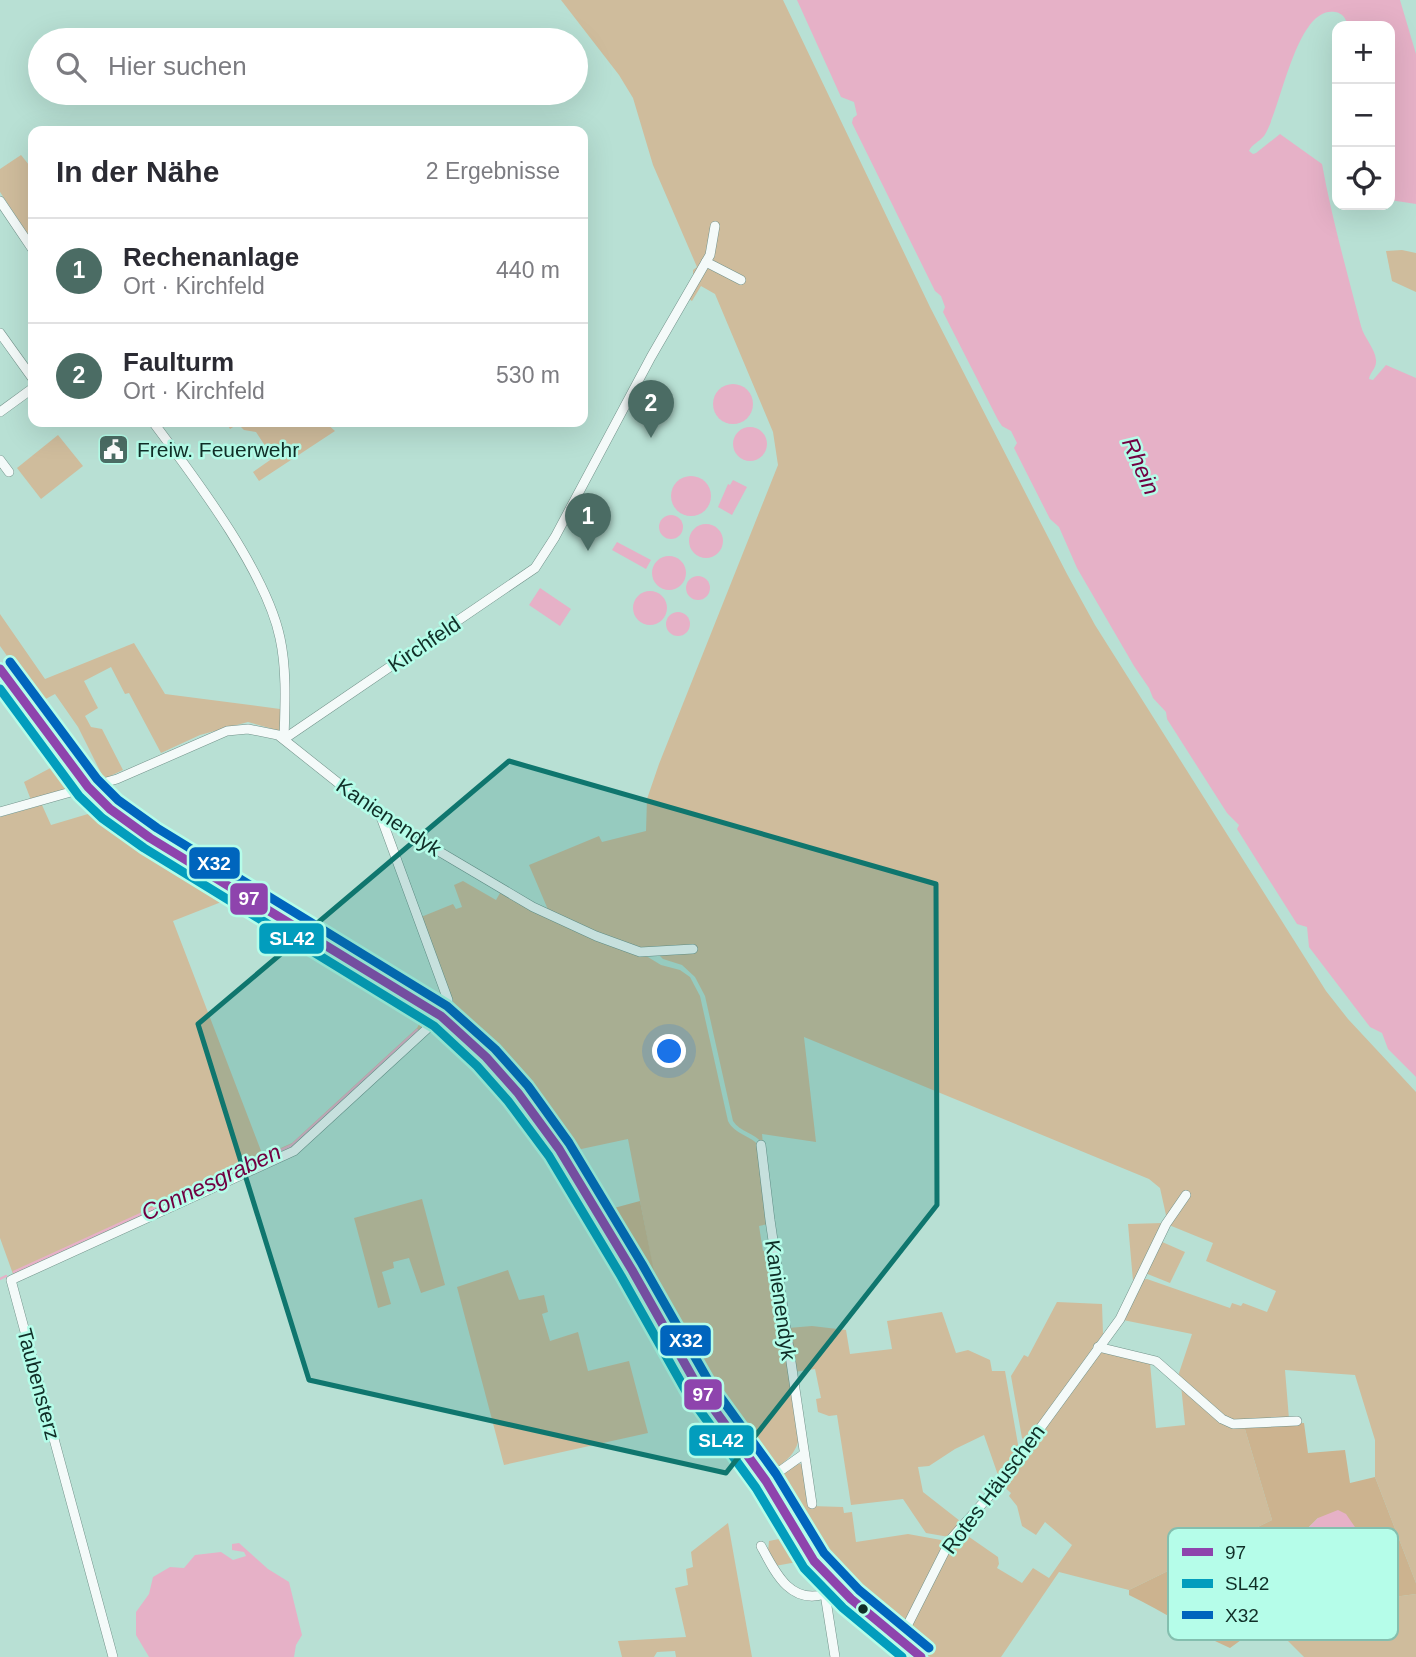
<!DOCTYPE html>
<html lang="de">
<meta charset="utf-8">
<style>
:root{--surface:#fff;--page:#f2f2f3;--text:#2b2b33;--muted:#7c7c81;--line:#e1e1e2;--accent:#4b6c64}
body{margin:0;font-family:Arial,sans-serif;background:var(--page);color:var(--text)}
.controls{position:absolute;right:21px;top:21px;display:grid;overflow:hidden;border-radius:14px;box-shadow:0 7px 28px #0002}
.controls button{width:63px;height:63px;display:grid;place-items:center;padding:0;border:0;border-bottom:2px solid var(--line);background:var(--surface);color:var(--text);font:35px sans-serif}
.you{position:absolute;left:670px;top:1052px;width:24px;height:24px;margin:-18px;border:5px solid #fff;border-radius:50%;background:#1a73e8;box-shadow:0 0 0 10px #1a73e833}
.badge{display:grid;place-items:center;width:46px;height:46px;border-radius:50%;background:var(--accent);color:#fff;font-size:23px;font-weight:700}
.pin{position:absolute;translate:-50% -58px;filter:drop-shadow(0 2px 4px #0008)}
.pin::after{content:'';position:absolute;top:37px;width:24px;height:21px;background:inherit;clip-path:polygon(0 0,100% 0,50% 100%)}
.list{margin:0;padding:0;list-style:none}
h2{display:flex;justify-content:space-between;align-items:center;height:91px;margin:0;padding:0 28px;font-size:30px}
h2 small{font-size:23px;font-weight:400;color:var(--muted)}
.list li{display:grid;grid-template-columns:46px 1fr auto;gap:21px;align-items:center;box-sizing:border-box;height:105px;padding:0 28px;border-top:2px solid var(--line)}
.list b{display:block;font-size:26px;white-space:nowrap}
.list p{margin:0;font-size:23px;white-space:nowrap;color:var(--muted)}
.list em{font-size:23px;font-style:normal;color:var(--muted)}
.icon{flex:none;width:38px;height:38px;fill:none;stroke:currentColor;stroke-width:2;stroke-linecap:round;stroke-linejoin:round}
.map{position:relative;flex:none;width:1416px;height:1657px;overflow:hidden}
.search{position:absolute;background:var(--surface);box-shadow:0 7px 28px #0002;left:28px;top:28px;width:560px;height:77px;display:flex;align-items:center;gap:18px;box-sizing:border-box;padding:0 24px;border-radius:38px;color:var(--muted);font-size:26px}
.panel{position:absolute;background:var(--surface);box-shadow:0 7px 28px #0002;left:28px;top:126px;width:560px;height:301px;border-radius:14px}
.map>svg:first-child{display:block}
.green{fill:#cfbc9c;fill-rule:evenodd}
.forest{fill:#ccb38f;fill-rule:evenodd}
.water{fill:#e6b1c7}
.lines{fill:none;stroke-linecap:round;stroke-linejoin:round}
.stream{stroke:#e6b1c7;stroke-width:2.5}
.minor-casing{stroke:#72928a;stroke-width:10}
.major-casing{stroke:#a9beb9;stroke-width:12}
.minor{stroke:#f4faf9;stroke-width:9}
.major{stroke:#eef3f3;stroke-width:10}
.bus-1-casing{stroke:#b5fde9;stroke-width:14}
.bus-2-casing{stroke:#b5fde9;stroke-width:14}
.bus-3-casing{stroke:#b5fde9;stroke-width:14}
.bus-1{stroke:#8e44ad;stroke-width:9}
.bus-2{stroke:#029dbd;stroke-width:9}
.bus-3{stroke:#0065bd;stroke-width:9}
.marked{fill:#0f766e;fill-opacity:0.2;stroke:#0f766e;stroke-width:5;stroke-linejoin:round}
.bus-dot{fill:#102e27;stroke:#b5fde9;stroke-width:2.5}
.labels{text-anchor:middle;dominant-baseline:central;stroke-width:5;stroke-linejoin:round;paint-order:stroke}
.poi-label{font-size:21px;fill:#102e27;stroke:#b5fde9;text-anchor:start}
.street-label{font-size:21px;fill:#102e27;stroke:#b5fde9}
.water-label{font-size:23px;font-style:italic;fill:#720041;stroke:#b5fde9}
.key{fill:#b5fde9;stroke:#84bfaf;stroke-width:2}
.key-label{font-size:19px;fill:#102e27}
.line-badge{stroke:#b5fde9;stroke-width:2.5}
.badge-label{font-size:19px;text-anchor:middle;font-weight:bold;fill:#fff}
</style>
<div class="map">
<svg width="1416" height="1657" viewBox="0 0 1416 1657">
<rect width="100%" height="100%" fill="#b8e0d4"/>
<!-- green -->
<g class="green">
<path d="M561,0H783L930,307L1067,574L1095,625L1326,991L1348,1019L1416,1092V1583L1375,1477V1440L1355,1375L1285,1370L1289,1419L1229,1421L1178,1376L1192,1334L1123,1320L1141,1280L1147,1279L1230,1308L1232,1303L1241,1306L1243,1303L1267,1312L1276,1291L1206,1261L1213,1243L1169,1225L1165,1220L1166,1215L1160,1188L1149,1179L804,1037L816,1142L762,1134L763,1144C755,1133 740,1132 733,1121L705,996L695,977L682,965L663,959L658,954L638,949L549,912L529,865L599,836L602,842L646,831L647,799L659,764L778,465L773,432L715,294L701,286L692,301L683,295L693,276V270L697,267L653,165L633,98L619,75Z"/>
<polygon points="21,155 33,170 33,242 0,192 0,169"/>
<polygon points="1402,250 1416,253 1416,292 1392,281 1386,251"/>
<polygon points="226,422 325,422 335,431 259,481 253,472 273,458 256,432 244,430 238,424 230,429"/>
<polygon points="58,435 83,466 41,499 17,468"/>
<polygon points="0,614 45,679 134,643 165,694 280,709 280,731 248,722 200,735 161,753 129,693 125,694 111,667 84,681 98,708 85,716 91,727 102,729 123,770 104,779 78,727 55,694 40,702 0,646"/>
<polygon points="58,764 75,787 31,800 24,782"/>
<polygon points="104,789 131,812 440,998 446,1001 446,1007 440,1009 155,837 101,798 100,791"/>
<path d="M81,794H88L112,817L136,834L372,976L421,1009L424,1016L422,1028L293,1146L13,1274L0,1238V817L42,805L51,825L98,811ZM234,897L419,1011L422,1019L417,1028L292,1143L263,1156L173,921Z"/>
<path d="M463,881L496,900L500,893L547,918L643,954L661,965L680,970L690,977L700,996L728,1121C735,1135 751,1135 760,1147L768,1224L759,1226L763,1251L772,1250L800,1434C797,1452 789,1459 775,1469L761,1468L707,1392L616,1232L588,1188L592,1183L656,1284L628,1139L572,1151L587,1176L580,1175L565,1153L571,1150L545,1111L517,1074L456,1010L421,917L453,904L456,909L462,907L454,885Z"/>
<polygon points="422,1199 445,1285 421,1293 409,1258 393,1262 394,1268 382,1272 391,1304 378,1308 354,1218"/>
<polygon points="1163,1223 1133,1281 1128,1224"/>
<polygon points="1160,1241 1185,1252 1170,1283 1145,1273"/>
<polygon points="508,1270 519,1300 544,1295 548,1312 542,1314 550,1341 578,1332 588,1371 629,1361 648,1433 504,1465 457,1287"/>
<polygon points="1057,1302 1102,1304 1103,1334 1026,1441 1022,1438 1011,1376 1024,1355 1028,1357"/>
<polygon points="942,1312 956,1353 968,1350 990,1360 992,1371 1005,1371 1019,1450 999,1478 984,1435 955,1449 929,1466 918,1467 923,1492 960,1521 949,1537 926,1533 903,1499 851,1505 837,1415 829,1416 818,1412 816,1399 821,1398 815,1369 794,1372 788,1328 812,1326 846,1330 850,1354 892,1349 887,1321"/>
<polygon points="1101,1351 1150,1363 1156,1428 1185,1425 1181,1385 1221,1421 1244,1426 1272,1520 1129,1590 1059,1572 1001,1657 930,1657 908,1641 908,1631 950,1549 962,1532 998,1557 999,1564 997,1568 1022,1583 1033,1568 1049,1578 1072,1545 1045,1522 1036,1535 1022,1526 1017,1506 1009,1496 1011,1493 1002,1485"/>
<polygon points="797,1463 805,1465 811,1506 843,1507 844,1513 852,1512 856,1542 908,1534 941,1540 943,1545 902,1628 895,1631 851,1594 819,1561 773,1487 775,1479"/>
<polygon points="728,1523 752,1657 676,1657 675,1651 657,1652 654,1657 622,1657 618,1641 686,1637 675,1588 688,1585 686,1569 693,1567 691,1552"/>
<polygon points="794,1536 823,1578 824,1585 820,1590 814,1570 808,1560 775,1566 768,1552 769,1541"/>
<polygon points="1416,1594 1416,1657 1304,1657 1268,1621 1280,1612 1319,1596 1365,1601"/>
</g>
<!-- forest -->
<g class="forest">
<polygon points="640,1201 657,1286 606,1207 612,1206 614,1208"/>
<path d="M1304,1423L1308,1453L1345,1450L1350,1483L1375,1477L1416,1583V1594L1365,1601L1319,1596L1280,1612L1230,1648C1195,1633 1164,1612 1129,1595V1590L1272,1520L1244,1426ZM1318,1518L1352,1545L1354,1552L1362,1557L1374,1552L1344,1584L1312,1578L1295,1570L1285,1585L1272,1586L1263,1568L1264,1554L1281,1540L1308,1528ZM1234,1555L1237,1567L1252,1598V1606L1225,1626L1209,1612L1194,1603L1185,1584Z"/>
</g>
<!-- water -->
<g class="water">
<path d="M797,0H1400L1416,54V204L1390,200V26H1348C1346,19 1343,13 1335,12C1296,5 1281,111 1264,136C1259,142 1252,144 1249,151L1253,154L1256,153L1280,134L1322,164C1332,219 1347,272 1361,326C1364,338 1375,348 1376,360C1377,368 1370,372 1369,379L1373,380L1386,365L1416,378V1077L1388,1049L1382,1033L1370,1027L1309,947L1307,927L1297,924L1237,829L1239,825L1227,813L1167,719L1166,712L1153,698L1149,688L1134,666L1077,568L1059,527L1050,519L1014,448L1017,443L1011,431L1002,426L998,420L943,312L945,307L941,296L935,291L852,123L853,118L857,115L854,102L841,97Z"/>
<circle cx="733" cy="404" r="20"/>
<circle cx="750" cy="444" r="17"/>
<circle cx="691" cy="496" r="20"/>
<polygon points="733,480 747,487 732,515 718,507 728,484 730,485"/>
<circle cx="671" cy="527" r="12"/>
<circle cx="706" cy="541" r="17"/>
<polygon points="617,542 651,560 646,569 612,550"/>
<circle cx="669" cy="573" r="17"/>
<circle cx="698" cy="588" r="12"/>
<polygon points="540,588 571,609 560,626 529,605"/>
<circle cx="650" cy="608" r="17"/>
<circle cx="678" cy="624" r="12"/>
<path d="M1338,1510L1346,1514L1357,1530L1351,1548L1362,1557L1377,1552L1390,1573L1389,1582C1376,1591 1327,1583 1311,1577C1306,1575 1301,1572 1295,1570L1281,1588L1272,1586L1263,1568L1262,1560L1264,1554L1281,1540L1308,1528L1318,1518Z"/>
<polygon points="239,1543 268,1569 289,1582 302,1635 296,1645 294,1657 149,1657 136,1635 136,1612 149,1594 153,1577 170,1567 184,1568 195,1555 221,1552 233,1560 246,1556 244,1552 232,1550 232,1544"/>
</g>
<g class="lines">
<!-- stream -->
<g class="stream">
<polyline points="14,1272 292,1145 417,1030"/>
<polyline points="0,1279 6,1276"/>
</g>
<defs>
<g id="minor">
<polyline points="0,201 33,250"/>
<polyline points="706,262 741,280"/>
<polyline points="0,333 33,379"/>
<polyline points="0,412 33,388"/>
<path d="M153,422C194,477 266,571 280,638C287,670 285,706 284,739"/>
<polyline points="0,460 9,472"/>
<polyline points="284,739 535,568 555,537 651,357 710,255 715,226"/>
<polyline points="0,812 117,779 227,731 248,729 278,735 381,817 533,907 596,936 640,952 693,949"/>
<polyline points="761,1145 770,1220 812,1504"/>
<polyline points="1098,1347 1156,1361 1222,1419 1233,1424 1297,1421"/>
<polyline points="766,1481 804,1454"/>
<path d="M761,1546C775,1572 790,1605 825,1594"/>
<polyline points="835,1584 825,1594 835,1657"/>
<polyline points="900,1640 951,1539 998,1486 1120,1319 1166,1224 1186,1195"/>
<polyline points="113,1657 11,1280 294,1151 441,1016 448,1006 448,1000 381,817"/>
</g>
<polyline id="major" points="0,669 88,787 110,809 150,838 441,1016 486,1057 518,1093 559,1149 632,1270 698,1387 766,1481 814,1561 851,1599 921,1657"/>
</defs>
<!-- minor casing -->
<use href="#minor" class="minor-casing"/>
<!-- major casing -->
<use href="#major" class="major-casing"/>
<!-- minor -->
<use href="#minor" class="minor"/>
<!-- major -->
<use href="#major" class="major"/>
<defs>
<polyline id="bus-1" points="0,669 88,787 110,809 150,838 441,1016 486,1057 518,1093 559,1149 632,1270 698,1387 766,1481 814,1561 851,1599 921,1657"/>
<polyline id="bus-2" points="0,689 79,796 102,818 144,848 434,1026 477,1066 508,1101 549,1156 621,1276 687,1393 756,1488 804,1568 843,1608 902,1657"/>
<polyline id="bus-3" points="10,662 97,779 118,800 157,828 447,1006 495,1049 528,1086 569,1143 642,1264 708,1380 776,1474 824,1553 859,1590 929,1648"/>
</defs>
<!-- bus-1 casing -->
<use href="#bus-1" class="bus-1-casing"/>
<!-- bus-2 casing -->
<use href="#bus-2" class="bus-2-casing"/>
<!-- bus-3 casing -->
<use href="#bus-3" class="bus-3-casing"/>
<!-- bus-1 -->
<use href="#bus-1" class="bus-1"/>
<!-- bus-2 -->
<use href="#bus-2" class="bus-2"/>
<!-- bus-3 -->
<use href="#bus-3" class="bus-3"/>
</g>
<!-- marked area -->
<path class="marked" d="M509,761L936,884L937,1205L726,1473L309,1380L198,1024Z"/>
<!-- icons -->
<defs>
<symbol id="civic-square" viewBox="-11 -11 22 22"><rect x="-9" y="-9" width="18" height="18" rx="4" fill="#4b6c64" stroke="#b5fde9"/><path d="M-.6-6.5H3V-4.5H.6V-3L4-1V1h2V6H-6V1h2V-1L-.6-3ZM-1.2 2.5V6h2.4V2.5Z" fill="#fff"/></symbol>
</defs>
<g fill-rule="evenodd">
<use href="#civic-square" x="96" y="432" width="35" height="35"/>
</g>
<!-- markers -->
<circle class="bus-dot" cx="863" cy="1609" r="6"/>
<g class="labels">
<!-- poi labels -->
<g class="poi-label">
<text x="137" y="449">Freiw. Feuerwehr</text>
</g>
<!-- street labels -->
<g class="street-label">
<text transform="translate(424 644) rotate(-34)">Kirchfeld</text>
<text transform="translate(389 817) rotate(34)">Kanienendyk</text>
<text transform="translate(781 1300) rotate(82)">Kanienendyk</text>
<text transform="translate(39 1384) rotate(75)">Taubensterz</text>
<text transform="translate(993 1489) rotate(-53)">Rotes Häuschen</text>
</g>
<!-- water labels -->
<g class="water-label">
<text transform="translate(1141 466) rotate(66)">Rhein</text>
<text transform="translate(211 1182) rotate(-25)">Connesgraben</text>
</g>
</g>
<!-- legend -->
<rect x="1168" y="1528" width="230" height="112" rx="10" class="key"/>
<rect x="1182" y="1548" width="31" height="8" fill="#8e44ad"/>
<rect x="1182" y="1579" width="31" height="9" fill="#029dbd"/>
<rect x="1182" y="1611" width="31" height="8" fill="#0065bd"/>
<g class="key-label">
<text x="1225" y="1559">97</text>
<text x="1225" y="1590">SL42</text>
<text x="1225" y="1622">X32</text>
</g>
<g class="line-badge">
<rect x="188" y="846" width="53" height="34" rx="7" fill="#0065bd"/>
<rect x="229" y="882" width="40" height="34" rx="7" fill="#8e44ad"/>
<rect x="258" y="922" width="67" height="33" rx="7" fill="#029dbd"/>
<rect x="659" y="1324" width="53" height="33" rx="7" fill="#0065bd"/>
<rect x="683" y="1378" width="40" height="33" rx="7" fill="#8e44ad"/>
<rect x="688" y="1424" width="67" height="33" rx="7" fill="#029dbd"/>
</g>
<g class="badge-label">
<text x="214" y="870">X32</text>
<text x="249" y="905">97</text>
<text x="292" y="945">SL42</text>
<text x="686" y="1347">X32</text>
<text x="703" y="1401">97</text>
<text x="721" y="1447">SL42</text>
</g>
</svg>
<div class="controls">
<button>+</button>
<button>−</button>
<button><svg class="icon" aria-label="locate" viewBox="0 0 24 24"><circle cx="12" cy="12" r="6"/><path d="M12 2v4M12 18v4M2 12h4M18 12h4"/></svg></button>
</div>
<div class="you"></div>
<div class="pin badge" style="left:588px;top:551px">1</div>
<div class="pin badge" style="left:651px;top:438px">2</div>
<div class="search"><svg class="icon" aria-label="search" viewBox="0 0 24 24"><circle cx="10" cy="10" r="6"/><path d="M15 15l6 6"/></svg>Hier suchen</div>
<section class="panel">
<h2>In der Nähe<small>2 Ergebnisse</small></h2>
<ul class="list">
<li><span class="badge">1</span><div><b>Rechenanlage</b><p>Ort · Kirchfeld</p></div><em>440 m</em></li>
<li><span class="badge">2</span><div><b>Faulturm</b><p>Ort · Kirchfeld</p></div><em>530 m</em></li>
</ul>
</section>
</div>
